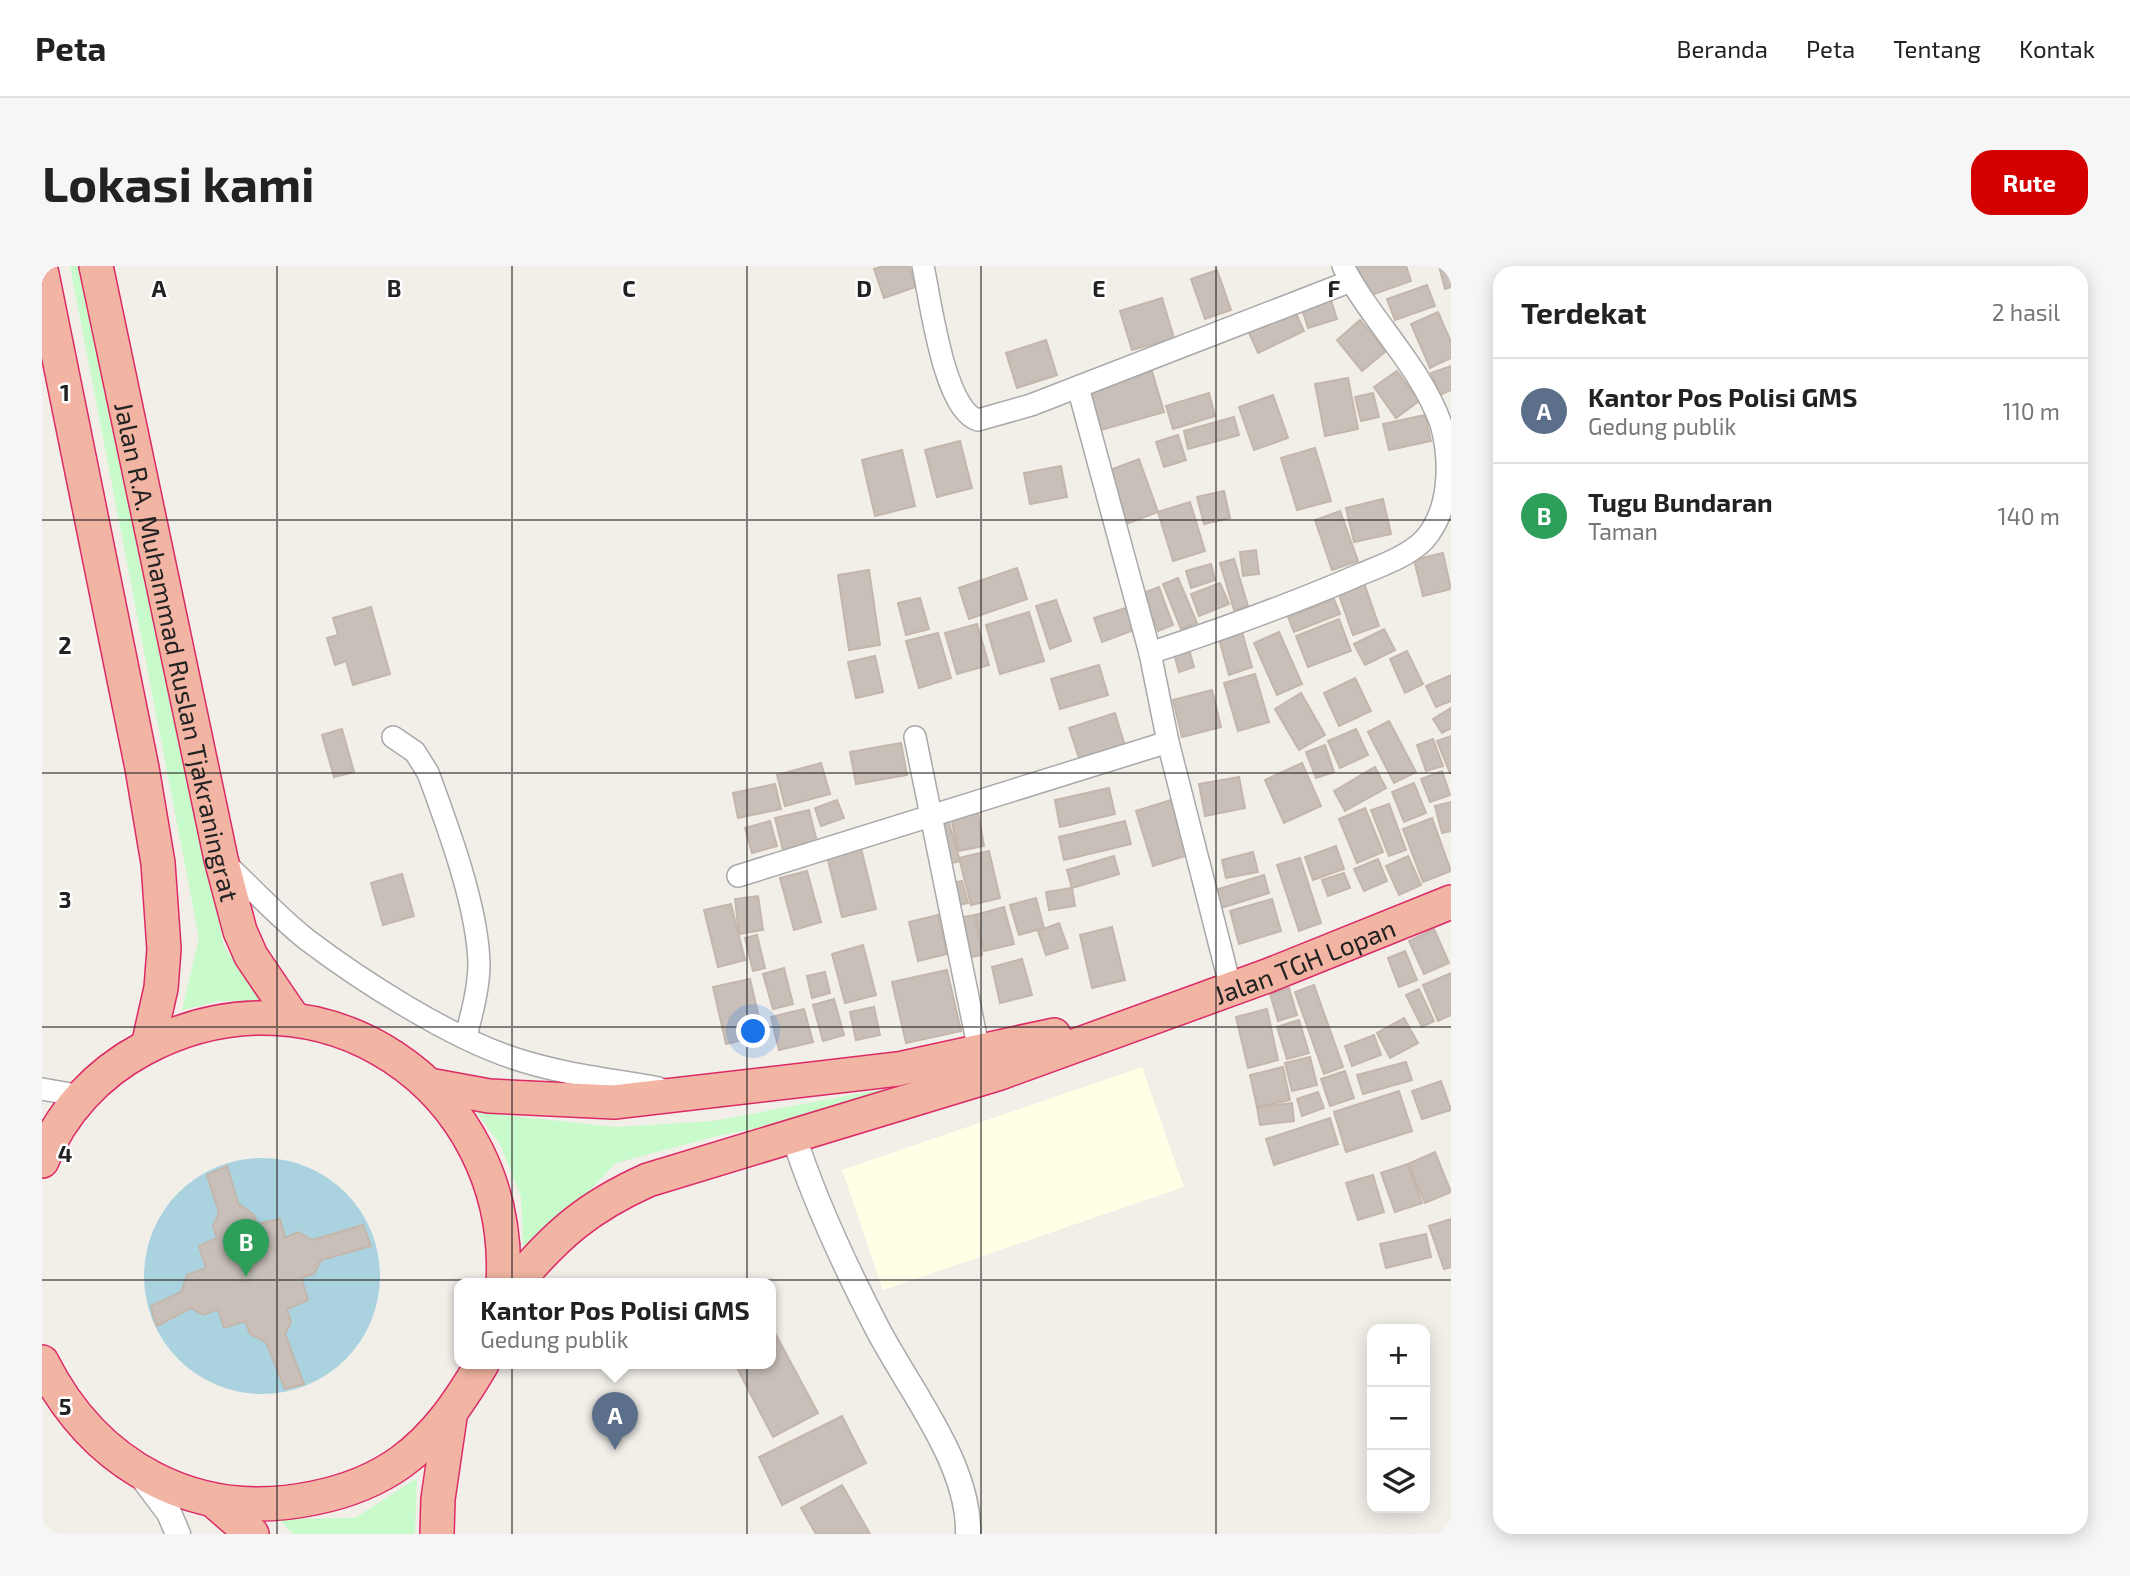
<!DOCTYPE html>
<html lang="id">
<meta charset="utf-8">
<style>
:root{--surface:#fff;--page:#f6f6f6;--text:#222;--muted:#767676;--line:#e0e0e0;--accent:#d40000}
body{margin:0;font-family:"Exo 2",sans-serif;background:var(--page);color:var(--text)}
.controls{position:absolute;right:21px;bottom:21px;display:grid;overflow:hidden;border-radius:14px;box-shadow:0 4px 18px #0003}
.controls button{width:63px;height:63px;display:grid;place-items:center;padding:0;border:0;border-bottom:2px solid var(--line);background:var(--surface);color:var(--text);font:35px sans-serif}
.you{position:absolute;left:712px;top:766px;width:24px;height:24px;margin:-18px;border:5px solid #fff;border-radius:50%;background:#1a73e8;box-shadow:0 0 0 10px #1a73e833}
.badge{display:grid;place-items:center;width:46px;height:46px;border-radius:50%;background:var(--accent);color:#fff;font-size:23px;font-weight:700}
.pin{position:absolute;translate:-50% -58px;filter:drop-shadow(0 2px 4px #0008)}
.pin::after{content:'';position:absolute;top:37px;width:24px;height:21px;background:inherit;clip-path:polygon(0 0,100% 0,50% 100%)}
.popup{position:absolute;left:412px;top:1012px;width:322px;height:91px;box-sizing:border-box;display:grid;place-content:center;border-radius:14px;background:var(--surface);filter:drop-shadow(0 2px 5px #0005);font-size:23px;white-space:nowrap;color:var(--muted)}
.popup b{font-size:26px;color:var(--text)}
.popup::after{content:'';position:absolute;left:50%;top:100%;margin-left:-14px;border:14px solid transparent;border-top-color:var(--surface)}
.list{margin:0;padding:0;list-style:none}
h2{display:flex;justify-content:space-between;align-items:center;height:91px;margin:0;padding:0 28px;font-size:30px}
h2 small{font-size:23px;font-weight:400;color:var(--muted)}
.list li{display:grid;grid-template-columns:46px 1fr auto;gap:21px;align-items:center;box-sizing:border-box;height:105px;padding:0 28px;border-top:2px solid var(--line)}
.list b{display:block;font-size:26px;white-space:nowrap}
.list p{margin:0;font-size:23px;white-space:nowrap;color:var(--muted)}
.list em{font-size:23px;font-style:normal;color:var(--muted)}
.icon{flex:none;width:38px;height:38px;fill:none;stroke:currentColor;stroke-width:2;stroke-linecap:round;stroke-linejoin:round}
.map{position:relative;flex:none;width:1409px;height:1268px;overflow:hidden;border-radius:21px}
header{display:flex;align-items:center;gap:42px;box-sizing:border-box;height:98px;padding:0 35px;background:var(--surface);border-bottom:2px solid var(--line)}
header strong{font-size:33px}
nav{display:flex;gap:38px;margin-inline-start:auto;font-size:24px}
.intro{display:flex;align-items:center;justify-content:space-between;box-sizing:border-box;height:168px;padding:0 42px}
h1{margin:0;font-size:49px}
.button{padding:18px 32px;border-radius:21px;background:var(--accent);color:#fff;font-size:24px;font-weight:700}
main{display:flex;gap:42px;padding:0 42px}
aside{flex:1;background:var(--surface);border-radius:21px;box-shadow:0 4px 18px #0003}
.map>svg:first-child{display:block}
.education{fill:#ffffe5}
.park{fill:#c8facc}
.water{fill:#aad3df}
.building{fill:#c7bfb8;stroke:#c4b6ab;stroke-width:2}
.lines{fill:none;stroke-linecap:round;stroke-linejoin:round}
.minor-casing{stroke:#a9a9a9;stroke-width:24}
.tertiary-casing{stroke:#a9a9a9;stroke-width:27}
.trunk-casing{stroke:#dc2a67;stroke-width:36}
.minor{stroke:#fff;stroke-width:21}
.tertiary{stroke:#fff;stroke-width:24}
.trunk{stroke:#f2b4a3;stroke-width:33}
.grid{fill:none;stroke:#222;stroke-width:2;stroke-opacity:0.55}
.labels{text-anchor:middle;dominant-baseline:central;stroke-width:5;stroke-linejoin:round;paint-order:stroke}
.street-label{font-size:26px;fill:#222;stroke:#fff}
.grid-label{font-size:23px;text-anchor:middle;font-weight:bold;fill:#222;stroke:#fff;stroke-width:5;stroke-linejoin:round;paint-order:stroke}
</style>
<header>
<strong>Peta</strong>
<nav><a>Beranda</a><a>Peta</a><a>Tentang</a><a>Kontak</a></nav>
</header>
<div class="intro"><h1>Lokasi kami</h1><a class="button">Rute</a></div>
<main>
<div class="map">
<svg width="1409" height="1268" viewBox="0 0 1409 1268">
<rect width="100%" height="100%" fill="#f2efe9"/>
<!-- education -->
<polygon class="education" points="1100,801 1142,921 841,1024 800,904"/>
<!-- park -->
<g class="park">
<polygon points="28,0 49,0 182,680 221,736 178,735 140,744 157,672"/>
<polygon points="841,823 844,835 671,871 574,897 482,994 479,931 458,878 434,846 574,861 671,855"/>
<polygon points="375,1212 373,1268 251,1268 236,1253 313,1252"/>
</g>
<!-- water -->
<circle class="water" cx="220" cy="1010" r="118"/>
<!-- building -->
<g class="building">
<polygon points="842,0 867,0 874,21 842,32 832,3"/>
<polygon points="1314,0 1364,0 1369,15 1324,31"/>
<polygon points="1397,0 1409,0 1409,21 1403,23"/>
<polygon points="1175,4 1189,44 1163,53 1149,13"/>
<polygon points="1385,19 1393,40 1353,54 1345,33"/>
<polygon points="1287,28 1295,53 1266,62 1258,37"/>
<polygon points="1120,32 1132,72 1090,84 1078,45"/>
<polygon points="1250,39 1262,65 1216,87 1204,60"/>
<polygon points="1396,46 1409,76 1409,92 1388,102 1369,58"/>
<polygon points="1318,54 1344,85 1320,105 1295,74"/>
<polygon points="1004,74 1015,109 975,122 964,87"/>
<polygon points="1409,100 1409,124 1398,129 1389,107"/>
<polygon points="1110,105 1122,146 1059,164 1048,123"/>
<polygon points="1355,105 1377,135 1354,152 1332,121"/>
<polygon points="1306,112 1316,163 1283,170 1273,118"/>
<polygon points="1167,127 1173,150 1131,163 1124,140"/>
<polygon points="1331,127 1337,151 1319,155 1313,131"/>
<polygon points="1231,129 1246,172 1212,184 1197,141"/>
<polygon points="1383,149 1389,175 1347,184 1341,158"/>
<polygon points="1192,151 1197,169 1146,183 1142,165"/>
<polygon points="1136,169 1144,194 1122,201 1114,176"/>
<polygon points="918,175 930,222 895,231 883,184"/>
<polygon points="1273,182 1289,235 1255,244 1239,192"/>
<polygon points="860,184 873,240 833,250 820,194"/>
<polygon points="1097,193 1116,246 1084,258 1065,205"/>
<polygon points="1019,200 1025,231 988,238 982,207"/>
<polygon points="1182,225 1188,252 1162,258 1155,231"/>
<polygon points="1341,233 1349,268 1312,276 1304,242"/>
<polygon points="1148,236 1163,285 1131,295 1116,246"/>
<polygon points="1298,245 1316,295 1290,304 1273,254"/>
<polygon points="1214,284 1217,308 1201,310 1198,286"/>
<polygon points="1401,287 1409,323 1381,330 1372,294"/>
<polygon points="1192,293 1206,340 1192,344 1178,297"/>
<polygon points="1169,298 1173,314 1149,322 1144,305"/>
<polygon points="975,302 985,333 927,353 917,322"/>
<polygon points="827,304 838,379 807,384 796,309"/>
<polygon points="1136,312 1155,357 1139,363 1121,318"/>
<polygon points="1178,317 1187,338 1157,350 1149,328"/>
<polygon points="1322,317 1337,360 1311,369 1296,326"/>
<polygon points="1117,321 1131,359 1116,365 1101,327"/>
<polygon points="878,332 887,363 864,369 856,337"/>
<polygon points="1292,333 1298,348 1252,366 1246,351"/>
<polygon points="1014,334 1029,375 1008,383 994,340"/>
<polygon points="329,341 348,408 311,419 304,395 293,399 285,372 296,369 291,352"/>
<polygon points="1084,342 1092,364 1060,376 1052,352"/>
<polygon points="987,346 1002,395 958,408 944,359"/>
<polygon points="1297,353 1309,385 1266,401 1254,370"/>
<polygon points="935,358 947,399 915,408 903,367"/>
<polygon points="1342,363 1353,384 1323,399 1312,378"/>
<polygon points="1200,366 1210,401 1187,409 1177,373"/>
<polygon points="1237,366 1260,418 1235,429 1212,377"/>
<polygon points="896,367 909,412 877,422 864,375"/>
<polygon points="1147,383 1152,401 1137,406 1132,388"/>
<polygon points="1365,385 1381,418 1363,427 1348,393"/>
<polygon points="833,390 841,426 814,432 806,396"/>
<polygon points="1057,399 1066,429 1018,443 1009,413"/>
<polygon points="1213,408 1227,456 1196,465 1182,417"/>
<polygon points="1409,409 1409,435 1394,441 1384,420"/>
<polygon points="1313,412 1329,445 1297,460 1282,427"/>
<polygon points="1170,424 1179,461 1140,471 1131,434"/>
<polygon points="1259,427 1283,469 1257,484 1233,443"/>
<polygon points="1409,442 1409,462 1400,467 1391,453"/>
<polygon points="1073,447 1083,480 1038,495 1027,462"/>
<polygon points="1347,455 1374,506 1352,517 1326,466"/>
<polygon points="300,463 312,506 292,511 280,469"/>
<polygon points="1314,463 1326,489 1298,502 1286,475"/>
<polygon points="1409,470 1409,506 1408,507 1395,475"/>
<polygon points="1391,473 1401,500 1384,505 1375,479"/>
<polygon points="859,477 865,509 814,518 808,486"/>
<polygon points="1283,479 1292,506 1274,512 1264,486"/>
<polygon points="779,497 788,528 743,540 735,509"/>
<polygon points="1260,497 1279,540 1242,557 1223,514"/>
<polygon points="1333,501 1344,522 1303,545 1292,525"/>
<polygon points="1400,505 1408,529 1388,536 1379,513"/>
<polygon points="1197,511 1203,542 1163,550 1157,518"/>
<polygon points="1372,517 1384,547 1362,556 1350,526"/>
<polygon points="733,518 739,543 696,552 691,527"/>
<polygon points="1067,522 1073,548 1018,561 1013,534"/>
<polygon points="795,534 802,552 779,560 773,542"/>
<polygon points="1129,534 1146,589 1111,600 1094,545"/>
<polygon points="1409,536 1409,565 1400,567 1393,540"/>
<polygon points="1347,538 1364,584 1347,590 1329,544"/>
<polygon points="1323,542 1341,586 1315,597 1297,553"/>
<polygon points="767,544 775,576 741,584 733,552"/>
<polygon points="936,546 942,580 916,585 909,552"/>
<polygon points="1390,552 1409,605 1381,616 1361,563"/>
<polygon points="906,554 918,595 903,599 892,558"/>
<polygon points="728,555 735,580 710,587 703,562"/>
<polygon points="1083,555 1089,578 1022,594 1017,571"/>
<polygon points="1294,580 1302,603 1271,614 1263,591"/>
<polygon points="819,582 834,643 800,651 785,590"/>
<polygon points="947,585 958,632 929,639 917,592"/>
<polygon points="1211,586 1216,606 1184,612 1180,594"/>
<polygon points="1072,590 1077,608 1030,622 1025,604"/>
<polygon points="1366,590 1379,619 1357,629 1344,600"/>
<polygon points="1258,592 1279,657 1257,665 1235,599"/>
<polygon points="1336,593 1345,615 1322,625 1312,603"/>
<polygon points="765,605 779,656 752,664 738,612"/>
<polygon points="1302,607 1308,622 1286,630 1280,614"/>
<polygon points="360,608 372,650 341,659 329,617"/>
<polygon points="1222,609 1227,627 1179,642 1174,624"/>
<polygon points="920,615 926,637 912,640 907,618"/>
<polygon points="1030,622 1033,640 1007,644 1004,626"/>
<polygon points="716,630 721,664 697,668 693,633"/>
<polygon points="994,632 1002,662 977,669 968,639"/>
<polygon points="1230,633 1239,665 1197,678 1188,645"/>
<polygon points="689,638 703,694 676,701 662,644"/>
<polygon points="962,641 972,678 942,685 933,649"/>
<polygon points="896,649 905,688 876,695 867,656"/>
<polygon points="933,649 940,689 919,693 911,653"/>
<polygon points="1017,657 1026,682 1004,689 996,665"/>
<polygon points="1070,661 1083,714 1050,722 1038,669"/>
<polygon points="1392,663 1407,697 1382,708 1367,675"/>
<polygon points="715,669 723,702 711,705 703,672"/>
<polygon points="821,679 834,729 803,737 790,688"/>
<polygon points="1363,685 1375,714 1357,721 1346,692"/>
<polygon points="980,693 990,729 958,737 950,701"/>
<polygon points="742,702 751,738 731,743 721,708"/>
<polygon points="905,704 919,765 864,777 850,716"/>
<polygon points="783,706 788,727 770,732 765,710"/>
<polygon points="1409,707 1409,749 1396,755 1381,719"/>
<polygon points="708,713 721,769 684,778 671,721"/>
<polygon points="1272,719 1301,801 1282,808 1253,726"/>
<polygon points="1247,722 1255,749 1236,755 1228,728"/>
<polygon points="1377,723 1392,755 1380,761 1364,729"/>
<polygon points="792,733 802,769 781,775 771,739"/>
<polygon points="832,741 838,769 814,774 808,746"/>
<polygon points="762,743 771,776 737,784 729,751"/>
<polygon points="1225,743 1236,794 1206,802 1194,751"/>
<polygon points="1362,752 1376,777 1348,792 1335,767"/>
<polygon points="1257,754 1267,787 1245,793 1235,761"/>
<polygon points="1332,769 1339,789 1310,800 1303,780"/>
<polygon points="1268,791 1275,819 1250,825 1243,797"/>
<polygon points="1364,796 1370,814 1321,828 1315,809"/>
<polygon points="1241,801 1248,834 1215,841 1208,809"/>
<polygon points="1303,805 1312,832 1288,840 1279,813"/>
<polygon points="1399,815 1409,844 1380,853 1370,825"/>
<polygon points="1357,825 1370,865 1304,886 1292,846"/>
<polygon points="1276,826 1282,842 1260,850 1255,833"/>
<polygon points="1250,837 1252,855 1218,859 1215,841"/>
<polygon points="1288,852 1296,878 1232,899 1224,873"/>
<polygon points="1393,886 1409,926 1383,937 1366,898"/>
<polygon points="1366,898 1380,937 1353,946 1339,907"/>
<polygon points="185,900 196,937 212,949 215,958 238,953 243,972 256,966 270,974 321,959 329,980 279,994 272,1008 259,1012 266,1034 245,1043 249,1057 243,1068 262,1118 243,1123 224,1076 208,1068 203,1055 182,1062 176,1043 161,1049 149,1042 115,1060 111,1049 109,1040 139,1026 145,1009 164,1002 157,980 175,972 171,960 177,947 165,909"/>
<polygon points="1331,909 1342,946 1316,954 1304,917"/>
<polygon points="1409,953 1409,1001 1402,1003 1387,960"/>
<polygon points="1384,968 1389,991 1344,1002 1338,978"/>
<polygon points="734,1069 776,1147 731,1171 693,1098 729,1098 729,1072"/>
<polygon points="800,1150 824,1197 740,1239 717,1191"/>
<polygon points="800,1219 828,1268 774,1268 759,1242"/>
</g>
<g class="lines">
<defs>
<g id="minor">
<path d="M881,0C888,32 902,145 936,154L989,139L1309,15"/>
<polyline points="1036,121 1108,387 1126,476 1189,723"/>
<path d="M1108,387C1177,364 1245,340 1312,311C1335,301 1364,292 1382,274C1409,244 1409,194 1399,158C1378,99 1329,55 1301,0"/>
<path d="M351,471L373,486L386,507C406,561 437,644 437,701C436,725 430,747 424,770"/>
<polyline points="873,471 937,785"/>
<path d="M183,597C210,622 235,650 264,673C318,714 407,771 471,792C518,808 568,813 617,822"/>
<polyline points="696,610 1126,476"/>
<polyline points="0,823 40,830"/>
</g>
<g id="tertiary">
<path d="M751,868C772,934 802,998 834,1060C865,1121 928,1197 926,1268"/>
<polyline points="97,1207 127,1247 136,1268"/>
</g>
<g id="trunk">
<path id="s1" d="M54,0L179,593L198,665L209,690L251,752"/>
<polyline points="0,8 100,502 116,597 122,683 119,722 106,780"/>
<polyline points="387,819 447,830 572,836 856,803 1012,769"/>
<path d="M0,895C18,847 56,807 101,783C276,689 473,820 461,1018"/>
<path id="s2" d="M473,1018C515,968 546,941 606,914L955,808L1225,710L1409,636"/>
<path d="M0,1096C53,1201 154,1257 272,1232C302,1226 334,1214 359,1196C395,1170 418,1135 440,1098"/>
<polyline points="172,1235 210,1268"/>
<polyline points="395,1268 396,1233 408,1151"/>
</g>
</defs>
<!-- minor casing -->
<use href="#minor" class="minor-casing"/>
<!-- tertiary casing -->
<use href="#tertiary" class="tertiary-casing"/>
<!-- trunk casing -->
<use href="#trunk" class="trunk-casing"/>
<!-- minor -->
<use href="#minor" class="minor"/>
<!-- tertiary -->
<use href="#tertiary" class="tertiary"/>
<!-- trunk -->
<use href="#trunk" class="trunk"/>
</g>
<!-- grid -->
<path class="grid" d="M235,0V1268M470,0V1268M705,0V1268M939,0V1268M1174,0V1268M0,254H1409M0,507H1409M0,761H1409M0,1014H1409"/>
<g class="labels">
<!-- street labels -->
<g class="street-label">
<text stroke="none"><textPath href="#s1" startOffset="394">Jalan R.A. Muhammad Ruslan Tjakraningrat</textPath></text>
<text stroke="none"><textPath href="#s2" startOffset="863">Jalan TGH Lopan</textPath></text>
</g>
</g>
<g class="grid-label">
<text x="117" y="31">A</text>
<text x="352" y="31">B</text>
<text x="587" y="31">C</text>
<text x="822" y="31">D</text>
<text x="1057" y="31">E</text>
<text x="1292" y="31">F</text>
<text x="23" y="135">1</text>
<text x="23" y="388">2</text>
<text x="23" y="642">3</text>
<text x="23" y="896">4</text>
<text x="23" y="1149">5</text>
</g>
</svg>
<div class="controls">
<button>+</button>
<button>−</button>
<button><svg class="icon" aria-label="layers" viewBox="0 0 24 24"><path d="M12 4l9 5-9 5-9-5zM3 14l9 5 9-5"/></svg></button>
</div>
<div class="you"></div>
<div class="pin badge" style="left:573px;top:1184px;background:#5c6f8a">A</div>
<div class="popup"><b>Kantor Pos Polisi GMS</b>Gedung publik</div>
<div class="pin badge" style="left:204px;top:1011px;background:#2e9e5b">B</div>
</div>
<aside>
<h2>Terdekat<small>2 hasil</small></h2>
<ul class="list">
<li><span class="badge" style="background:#5c6f8a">A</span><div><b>Kantor Pos Polisi GMS</b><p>Gedung publik</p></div><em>110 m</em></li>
<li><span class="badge" style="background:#2e9e5b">B</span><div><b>Tugu Bundaran</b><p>Taman</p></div><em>140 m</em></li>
</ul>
</aside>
</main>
